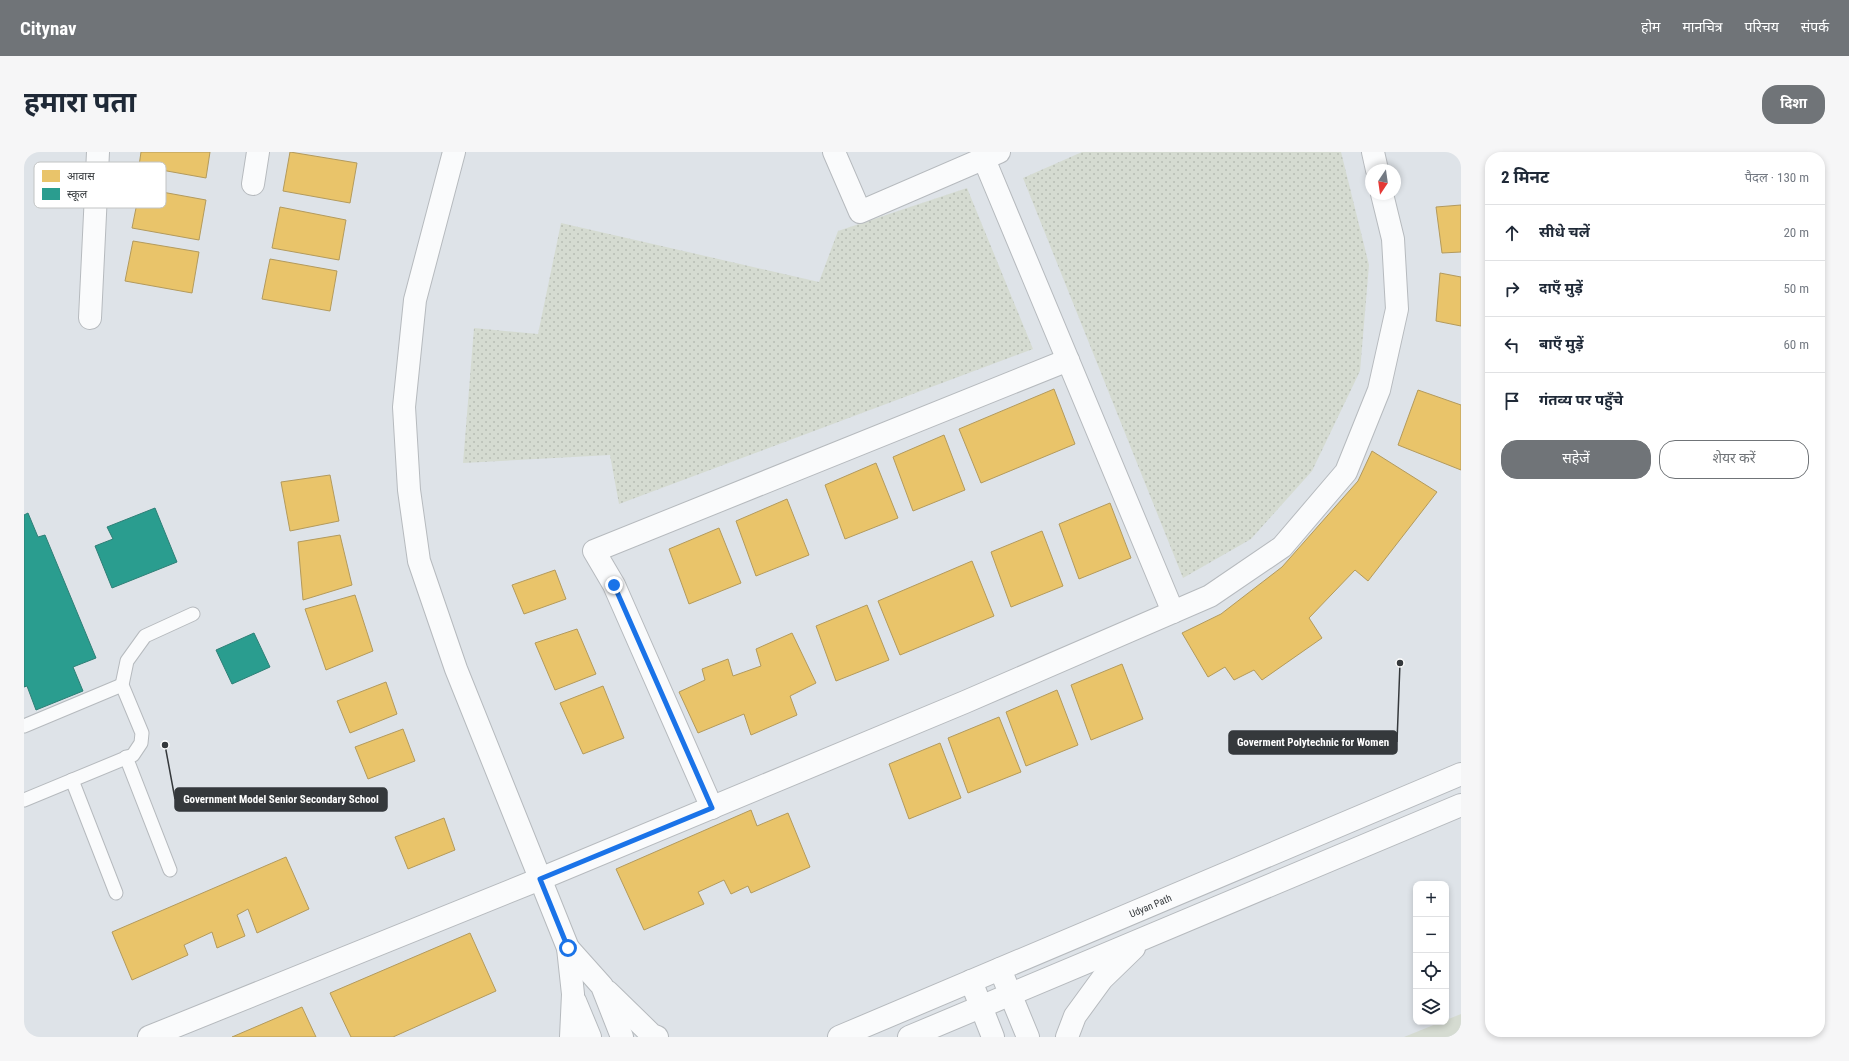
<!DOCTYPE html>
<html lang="hi">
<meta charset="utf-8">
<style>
:root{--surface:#fff;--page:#f6f6f7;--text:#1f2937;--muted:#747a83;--line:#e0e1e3;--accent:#707478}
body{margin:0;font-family:"Roboto Condensed","Noto Sans Devanagari",sans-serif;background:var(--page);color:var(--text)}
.controls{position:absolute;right:12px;bottom:12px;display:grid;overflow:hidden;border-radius:8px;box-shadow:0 2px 6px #0003}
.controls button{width:36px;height:36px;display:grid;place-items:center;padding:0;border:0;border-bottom:1px solid var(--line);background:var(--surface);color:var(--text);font:20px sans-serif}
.compass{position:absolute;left:1341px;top:12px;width:36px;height:36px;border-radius:50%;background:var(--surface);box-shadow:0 2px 6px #0003;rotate:193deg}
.stop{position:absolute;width:12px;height:12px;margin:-9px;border:3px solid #1a73e8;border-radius:50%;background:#fff}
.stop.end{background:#1a73e8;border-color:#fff;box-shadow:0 1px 4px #0008}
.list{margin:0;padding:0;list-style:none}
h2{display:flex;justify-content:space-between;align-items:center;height:52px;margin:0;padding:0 16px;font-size:17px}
h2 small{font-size:13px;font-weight:400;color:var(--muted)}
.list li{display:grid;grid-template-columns:26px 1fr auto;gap:12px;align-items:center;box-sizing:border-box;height:56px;padding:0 16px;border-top:1px solid var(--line)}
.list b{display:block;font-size:15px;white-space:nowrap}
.list em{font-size:13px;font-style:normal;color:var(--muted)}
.actions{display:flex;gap:8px;padding:12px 16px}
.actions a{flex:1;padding:9px 0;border:1px solid var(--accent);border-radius:16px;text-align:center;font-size:14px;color:var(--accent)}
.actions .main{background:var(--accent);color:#fff}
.icon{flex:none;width:22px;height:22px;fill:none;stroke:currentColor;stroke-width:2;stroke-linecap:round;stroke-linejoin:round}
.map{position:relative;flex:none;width:1437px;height:885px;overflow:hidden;border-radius:16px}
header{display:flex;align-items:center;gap:24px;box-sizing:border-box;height:56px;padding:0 20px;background:var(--accent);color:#fff}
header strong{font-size:19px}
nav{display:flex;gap:22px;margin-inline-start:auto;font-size:14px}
.intro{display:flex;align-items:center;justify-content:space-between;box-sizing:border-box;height:96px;padding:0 24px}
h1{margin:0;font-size:28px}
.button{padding:10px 18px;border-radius:16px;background:var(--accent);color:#fff;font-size:14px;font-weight:700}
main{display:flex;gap:24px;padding:0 24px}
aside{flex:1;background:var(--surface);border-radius:16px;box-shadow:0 2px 6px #0003}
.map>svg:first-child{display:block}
.grass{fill:#d5dbd1}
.park{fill:url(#park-dots)}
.homes{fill:#e9c46a;stroke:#b39a5c}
.schools{fill:#2a9d8f;stroke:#2d7f76}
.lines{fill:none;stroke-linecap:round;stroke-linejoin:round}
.service-casing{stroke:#b6babe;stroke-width:15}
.minor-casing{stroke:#b6babe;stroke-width:24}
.tertiary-casing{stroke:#b6babe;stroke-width:24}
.secondary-casing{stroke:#b6babe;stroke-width:24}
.service{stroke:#fafbfc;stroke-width:13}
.minor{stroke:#fafbfc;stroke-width:22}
.tertiary{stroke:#fafbfc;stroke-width:22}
.secondary{stroke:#fafbfc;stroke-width:22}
.route{stroke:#1a73e8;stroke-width:5}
.labels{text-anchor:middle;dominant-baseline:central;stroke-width:4;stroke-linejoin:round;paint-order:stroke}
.street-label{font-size:10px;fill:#35393c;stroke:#fff}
.key{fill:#fff;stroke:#c2c4c4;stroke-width:1}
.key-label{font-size:11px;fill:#35393c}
.leader{fill:none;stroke:#35393c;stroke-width:1.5}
.callout-dot{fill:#35393c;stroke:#fff;stroke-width:1.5}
.callout{fill:#35393c;stroke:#35393c;stroke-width:1.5}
.callout-label{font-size:11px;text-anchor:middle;font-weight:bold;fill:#fff}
</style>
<header>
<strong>Citynav</strong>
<nav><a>होम</a><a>मानचित्र</a><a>परिचय</a><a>संपर्क</a></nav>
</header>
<div class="intro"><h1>हमारा पता</h1><a class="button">दिशा</a></div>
<main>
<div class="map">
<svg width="1437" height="885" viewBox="0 0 1437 885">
<defs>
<pattern id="park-dots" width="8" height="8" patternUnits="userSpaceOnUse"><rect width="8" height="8" fill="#d5dbd1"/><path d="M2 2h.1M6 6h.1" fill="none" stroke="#b7bdb4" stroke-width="1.8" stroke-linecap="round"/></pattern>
</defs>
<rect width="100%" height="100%" fill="#dee3e8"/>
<!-- grass -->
<polygon class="grass" points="1437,862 1437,885 1380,885 1417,870 1422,870 1422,868"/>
<!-- park -->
<g class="park">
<polygon points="1058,0 1317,0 1345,113 1336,219 1288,319 1227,387 1159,426 999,26"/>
<polygon points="943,36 1009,197 595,352 586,303 439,311 450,176 514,182 537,71 795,130 814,79"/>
</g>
<!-- homes -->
<g class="homes">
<polygon points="117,0 186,0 182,26 115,14"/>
<polygon points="266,0 333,11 326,51 259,39"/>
<polygon points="116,36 182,48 175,88 108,76"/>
<polygon points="1437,53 1437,100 1418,101 1412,55"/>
<polygon points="256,55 322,68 315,108 248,96"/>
<polygon points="109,89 175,100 168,141 101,129"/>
<polygon points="246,107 313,119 306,159 238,147"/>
<polygon points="1416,121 1437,125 1437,174 1412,169"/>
<polygon points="1030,237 1051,292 957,331 935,277"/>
<polygon points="1394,238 1437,253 1437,318 1374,293"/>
<polygon points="920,283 941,338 889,359 869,305"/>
<polygon points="1348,299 1413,340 1344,429 1331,418 1285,466 1298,486 1238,528 1230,518 1210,528 1201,515 1184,525 1158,481 1197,462 1258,415 1334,329"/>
<polygon points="852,311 874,366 821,387 801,333"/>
<polygon points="306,323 315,369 266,379 257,330"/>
<polygon points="763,347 785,403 732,424 712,369"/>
<polygon points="1086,351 1107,406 1055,427 1035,372"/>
<polygon points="695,376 717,431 665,452 645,397"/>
<polygon points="1018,379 1039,434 987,455 967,400"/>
<polygon points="316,383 328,433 279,448 274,390"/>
<polygon points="948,409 970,464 876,503 854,449"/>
<polygon points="531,418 542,447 500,462 488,433"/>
<polygon points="331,443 349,499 302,518 281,457"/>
<polygon points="843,453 865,508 812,529 792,474"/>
<polygon points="553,477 572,522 531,538 511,491"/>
<polygon points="768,481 792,531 766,544 773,563 727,583 720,562 674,581 655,540 681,528 678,517 704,507 709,524 737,514 732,497"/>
<polygon points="1098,512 1119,567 1067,588 1047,533"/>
<polygon points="362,530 373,562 326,581 313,549"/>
<polygon points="579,534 600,586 559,602 536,551"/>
<polygon points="1033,538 1054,593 1002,614 982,560"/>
<polygon points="975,565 997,620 944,641 924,586"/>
<polygon points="379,577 391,609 344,627 331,595"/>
<polygon points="916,591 937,646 885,667 865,612"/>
<polygon points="727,658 733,674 764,661 786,715 727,741 724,734 707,742 700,728 674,740 680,752 620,778 592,717"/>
<polygon points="420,666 431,698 384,717 371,685"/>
<polygon points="262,705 285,757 233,781 224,757 213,763 221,784 193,796 188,780 160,793 164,803 108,828 88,780"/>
<polygon points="446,781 472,839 369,885 327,885 306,841"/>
<polygon points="278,855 292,885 208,885"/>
</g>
<!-- schools -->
<g class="schools">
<polygon points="131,356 153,410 88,436 71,394 89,387 83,375"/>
<polygon points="4,361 14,385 21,383 72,506 49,515 59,539 12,558 3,534 0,535 0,363"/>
<polygon points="230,481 246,515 208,532 192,498"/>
</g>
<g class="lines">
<defs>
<g id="service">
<polyline points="0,574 98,533"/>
<polyline points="102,605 146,718"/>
<polyline points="48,628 92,741"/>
<polyline points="0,648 109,603 117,591 118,581 98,533 103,509 121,484 169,462"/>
</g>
<g id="minor">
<polyline points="430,0 391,148 380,255 385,338 395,409 432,517 544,796 549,842 547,885"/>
<polyline points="810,0 836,60 975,0"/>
<polyline points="1349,0 1353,18"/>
<polyline points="960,7 1149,460"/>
<polyline points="229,32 234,0"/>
<polyline points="66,166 74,0"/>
<polyline points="688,656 590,433 570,399 1044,208"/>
<polyline points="544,796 578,834 598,885"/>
<polyline points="584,840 628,883 633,885"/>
<polyline points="551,849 566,885"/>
<polyline points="125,885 516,727 941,550 1186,444 1258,395 1322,320 1355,238 1373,157 1369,87 1358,42"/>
</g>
<g id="tertiary">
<polyline points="976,817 1004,885"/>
<polyline points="947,829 969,885"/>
</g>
<g id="secondary">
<path id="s1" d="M815,885L1437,622"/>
<polyline points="885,885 1437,653"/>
<polyline points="1043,885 1051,864 1078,827 1110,796"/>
</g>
</defs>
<!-- service casing -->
<use href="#service" class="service-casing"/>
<!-- minor casing -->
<use href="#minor" class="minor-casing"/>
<!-- tertiary casing -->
<use href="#tertiary" class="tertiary-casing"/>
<!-- secondary casing -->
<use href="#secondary" class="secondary-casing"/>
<!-- service -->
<use href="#service" class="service"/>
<!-- minor -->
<use href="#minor" class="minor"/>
<!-- tertiary -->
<use href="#tertiary" class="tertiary"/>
<!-- secondary -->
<use href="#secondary" class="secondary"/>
</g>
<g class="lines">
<!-- route -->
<polyline class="route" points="544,796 516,727 688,656 590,433"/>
</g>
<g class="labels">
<!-- street labels -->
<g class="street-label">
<text stroke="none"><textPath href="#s1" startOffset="338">Udyan Path</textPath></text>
</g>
</g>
<!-- legend -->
<rect x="10" y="10" width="132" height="46" rx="6" class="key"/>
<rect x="18" y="18" width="18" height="12" fill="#e9c46a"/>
<rect x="18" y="36" width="18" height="12" fill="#2a9d8f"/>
<g class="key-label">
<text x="43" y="28">आवास</text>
<text x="43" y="46">स्कूल</text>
</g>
<!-- callouts -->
<path class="leader" d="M1376 511L1373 590M141 593L151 647"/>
<g class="callout-dot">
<circle cx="1376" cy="511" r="4"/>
<circle cx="141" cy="593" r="4"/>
</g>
<g class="callout">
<rect x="1205" y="579" width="168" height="23" rx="4"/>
<rect x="151" y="636" width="212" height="23" rx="4"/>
</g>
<g class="callout-label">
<text x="1289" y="594">Goverment Polytechnic for Women</text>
<text x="257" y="651">Government Model Senior Secondary School</text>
</g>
</svg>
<div class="controls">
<button>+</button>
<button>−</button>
<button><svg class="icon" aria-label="locate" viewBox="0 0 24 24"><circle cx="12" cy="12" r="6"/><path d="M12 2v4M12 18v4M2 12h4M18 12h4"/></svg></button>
<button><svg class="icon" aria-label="layers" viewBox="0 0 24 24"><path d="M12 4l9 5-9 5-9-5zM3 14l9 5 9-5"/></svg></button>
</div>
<svg class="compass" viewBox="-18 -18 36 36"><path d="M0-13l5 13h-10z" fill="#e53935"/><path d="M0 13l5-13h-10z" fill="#747a83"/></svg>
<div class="stop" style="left:544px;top:796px"></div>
<div class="stop end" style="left:590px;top:433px"></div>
</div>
<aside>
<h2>2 मिनट<small>पैदल · 130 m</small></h2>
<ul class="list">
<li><svg class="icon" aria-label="ahead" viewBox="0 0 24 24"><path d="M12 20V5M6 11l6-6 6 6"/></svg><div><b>सीधे चलें</b></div><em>20 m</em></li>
<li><svg class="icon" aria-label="right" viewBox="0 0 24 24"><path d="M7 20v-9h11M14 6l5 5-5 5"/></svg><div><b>दाएँ मुड़ें</b></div><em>50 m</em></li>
<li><svg class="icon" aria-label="left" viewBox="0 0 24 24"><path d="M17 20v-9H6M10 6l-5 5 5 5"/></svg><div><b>बाएँ मुड़ें</b></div><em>60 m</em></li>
<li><svg class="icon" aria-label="arrive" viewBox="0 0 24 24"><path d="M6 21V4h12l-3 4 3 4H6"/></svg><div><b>गंतव्य पर पहुँचे</b></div></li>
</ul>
<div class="actions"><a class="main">सहेजें</a><a>शेयर करें</a></div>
</aside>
</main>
